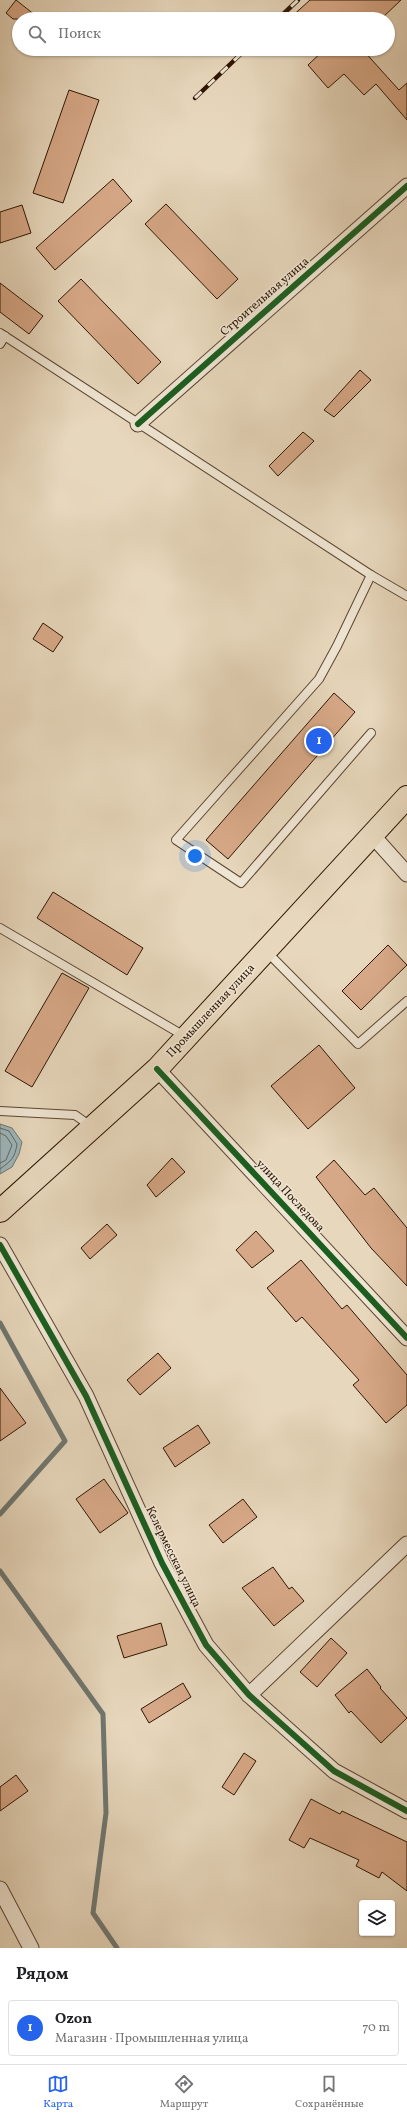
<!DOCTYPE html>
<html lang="ru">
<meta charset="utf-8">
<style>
:root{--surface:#fff;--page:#f6f6f6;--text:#202124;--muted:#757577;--line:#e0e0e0;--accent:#2563eb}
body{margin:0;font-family:Vollkorn,serif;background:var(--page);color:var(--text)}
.controls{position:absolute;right:12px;bottom:12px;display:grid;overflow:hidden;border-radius:4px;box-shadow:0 1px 3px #0004}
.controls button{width:36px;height:36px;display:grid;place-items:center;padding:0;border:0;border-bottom:1px solid var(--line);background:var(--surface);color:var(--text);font:20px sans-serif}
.you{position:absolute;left:195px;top:856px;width:14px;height:14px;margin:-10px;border:3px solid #fff;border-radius:50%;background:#1a73e8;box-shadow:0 0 0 6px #1a73e833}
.badge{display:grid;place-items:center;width:26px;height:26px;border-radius:50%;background:var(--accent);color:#fff;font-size:13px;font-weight:700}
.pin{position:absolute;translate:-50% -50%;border:2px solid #fff;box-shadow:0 1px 4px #0006}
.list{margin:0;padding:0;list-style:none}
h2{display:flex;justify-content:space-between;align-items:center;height:52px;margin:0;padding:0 16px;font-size:17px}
h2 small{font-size:13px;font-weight:400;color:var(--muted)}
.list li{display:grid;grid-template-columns:26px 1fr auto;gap:12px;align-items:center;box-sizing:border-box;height:56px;margin:0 8px 8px;padding:0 8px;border:1px solid var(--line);border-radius:4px}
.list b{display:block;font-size:15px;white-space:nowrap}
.list p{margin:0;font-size:13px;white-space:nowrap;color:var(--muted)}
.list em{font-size:13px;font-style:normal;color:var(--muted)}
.icon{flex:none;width:22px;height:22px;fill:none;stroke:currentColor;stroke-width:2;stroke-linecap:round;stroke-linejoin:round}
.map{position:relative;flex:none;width:407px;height:1948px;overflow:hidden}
.search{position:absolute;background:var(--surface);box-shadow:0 1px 3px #0004;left:12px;right:12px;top:12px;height:44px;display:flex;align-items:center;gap:10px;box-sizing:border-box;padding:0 14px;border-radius:22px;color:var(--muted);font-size:15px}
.sheet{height:116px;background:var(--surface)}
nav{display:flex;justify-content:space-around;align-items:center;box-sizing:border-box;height:56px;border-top:1px solid var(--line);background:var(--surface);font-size:11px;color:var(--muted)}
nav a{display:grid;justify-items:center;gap:2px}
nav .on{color:var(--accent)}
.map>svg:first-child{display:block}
.water{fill:#9cb7bb;stroke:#707771}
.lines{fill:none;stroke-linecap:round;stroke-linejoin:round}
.shore{stroke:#65665f;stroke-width:1}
.stream{stroke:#707771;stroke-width:5}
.building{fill:#d7a887;stroke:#2e1603}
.lane-casing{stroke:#5c4631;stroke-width:10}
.street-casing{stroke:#5c4631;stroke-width:17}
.primary-casing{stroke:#2e1603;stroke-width:24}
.lane{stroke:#efe5d3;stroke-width:8}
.street{stroke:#efe5d3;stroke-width:15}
.primary{stroke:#e7d7bc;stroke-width:22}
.rail-casing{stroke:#2e1603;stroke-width:4.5}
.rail{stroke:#efe5d3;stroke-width:3;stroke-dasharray:9;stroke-linecap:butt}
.cycleway-casing{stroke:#efe5d3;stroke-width:8}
.cycleway{stroke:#1b5e20;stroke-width:6}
.labels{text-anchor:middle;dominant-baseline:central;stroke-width:3;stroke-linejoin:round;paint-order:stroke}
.street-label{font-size:12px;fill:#2e1603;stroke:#efe5d3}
</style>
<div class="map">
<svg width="407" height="1948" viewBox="0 0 407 1948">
<rect width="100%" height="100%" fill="#e7d7bc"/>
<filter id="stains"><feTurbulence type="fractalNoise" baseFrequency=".005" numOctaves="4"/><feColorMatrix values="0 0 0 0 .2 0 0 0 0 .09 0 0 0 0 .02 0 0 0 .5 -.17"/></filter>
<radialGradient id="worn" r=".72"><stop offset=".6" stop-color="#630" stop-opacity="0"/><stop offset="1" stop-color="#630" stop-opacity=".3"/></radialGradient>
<!-- water -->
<polygon class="water" points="0,1124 12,1128 22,1142 19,1154 12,1167 0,1174"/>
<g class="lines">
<!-- shore -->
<g class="shore">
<path d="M0,1128L9,1131L17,1144C15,1158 11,1161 0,1169"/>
<polyline points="0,1133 6,1136 12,1145 6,1160 0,1163"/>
</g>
<!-- stream -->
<g class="stream">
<polyline points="0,1323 65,1441 0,1514"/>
<polyline points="0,1571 103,1714 106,1813 93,1913 117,1948"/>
</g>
</g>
<!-- building -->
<g class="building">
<polygon points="16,0 40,19 13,19 6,13"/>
<polygon points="310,0 401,0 381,19 289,19"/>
<polygon points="325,49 362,49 399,90 407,83 407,120 376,84 364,95 344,74 328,88 308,65"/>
<polygon points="69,90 99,100 63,203 33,193"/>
<polygon points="113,179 132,201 55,270 36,248"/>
<polygon points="166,204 238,279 217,299 145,224"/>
<polygon points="22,205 31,233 0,243 0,212"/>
<polygon points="81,279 161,362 138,384 58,301"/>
<polygon points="0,283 43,316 29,334 0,312"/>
<polygon points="360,370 371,380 334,417 324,410"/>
<polygon points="303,432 314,441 278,476 269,466"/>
<polygon points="43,623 63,637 53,652 33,639"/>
<polygon points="334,693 355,712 228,859 206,840"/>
<polygon points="53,892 143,948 127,975 37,918"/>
<polygon points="388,945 407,965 361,1010 342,991"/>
<polygon points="62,973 89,988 32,1087 5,1071"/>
<polygon points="319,1045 355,1088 308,1129 271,1086"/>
<polygon points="172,1158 185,1172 156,1197 147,1185"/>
<polygon points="334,1160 365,1195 374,1188 407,1228 407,1286 371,1248 316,1177"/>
<polygon points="107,1224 117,1235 90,1259 81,1248"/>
<polygon points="256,1231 274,1251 252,1268 236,1250"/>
<polygon points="301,1260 342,1309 347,1305 407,1375 407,1405 386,1423 353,1385 359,1380 302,1317 296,1322 267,1288"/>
<polygon points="158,1353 171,1368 140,1395 127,1380"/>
<polygon points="0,1388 26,1423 0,1441"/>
<polygon points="198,1425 210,1443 175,1467 163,1448"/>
<polygon points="104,1479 128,1513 100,1533 76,1499"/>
<polygon points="243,1499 257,1517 223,1543 209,1525"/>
<polygon points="273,1567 289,1589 292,1587 304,1601 274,1626 242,1588"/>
<polygon points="161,1623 167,1645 124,1658 117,1636"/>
<polygon points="331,1638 347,1653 317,1687 300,1672"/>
<polygon points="367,1669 381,1687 380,1688 407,1718 381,1743 351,1711 349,1713 335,1695"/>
<polygon points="183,1683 191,1697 149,1723 141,1709"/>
<polygon points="244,1753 256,1761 234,1795 222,1787"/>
<polygon points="16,1775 28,1791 0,1811 0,1787"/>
<polygon points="311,1799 340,1814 342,1811 407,1842 407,1891 382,1872 379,1878 356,1866 359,1860 310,1838 304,1848 289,1840"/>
</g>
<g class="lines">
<defs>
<g id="lane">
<polyline points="0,333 371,575 407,596"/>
<polyline points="0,344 5,336"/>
<polyline points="371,733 241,883 176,840 319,679 337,646 371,575"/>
<polyline points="0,928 186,1037"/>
<polyline points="267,952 358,1044 407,1001"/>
<polyline points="0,1111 75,1115 92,1127"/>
</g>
<g id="street">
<polyline points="138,424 407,186"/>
<polyline points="373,836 407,874"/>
<polyline points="157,1069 407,1338"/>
<polyline points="0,1245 86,1396 162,1563 206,1645 249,1695 334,1771 407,1811"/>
<polyline points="249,1695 407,1544"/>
<polyline points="0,1889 31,1948"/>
</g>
<polyline id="primary" points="0,1211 157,1069 407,797"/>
</defs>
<!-- lane casing -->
<use href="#lane" class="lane-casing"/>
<!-- street casing -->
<use href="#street" class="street-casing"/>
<!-- primary casing -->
<use href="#primary" class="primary-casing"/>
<!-- lane -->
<use href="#lane" class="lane"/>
<!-- street -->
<use href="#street" class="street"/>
<!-- primary -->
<use href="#primary" class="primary"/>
<defs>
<g id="rail">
<polyline points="278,19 298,0"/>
<polyline points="195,98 246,49"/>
</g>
</defs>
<!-- rail casing -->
<use href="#rail" class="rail-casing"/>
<!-- rail -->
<use href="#rail" class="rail"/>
<defs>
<g id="cycleway">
<polyline points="138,424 407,186"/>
<polyline points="157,1069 407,1338"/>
<polyline points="0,1245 86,1396 162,1563 206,1645 249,1695 334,1771 407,1811"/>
</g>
</defs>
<!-- cycleway casing -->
<use href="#cycleway" class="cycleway-casing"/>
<!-- cycleway -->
<use href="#cycleway" class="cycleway"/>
</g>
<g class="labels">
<!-- street labels -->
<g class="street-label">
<text transform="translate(265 297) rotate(-41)">Строительная улица</text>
<text transform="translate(211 1011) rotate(-47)">Промышленная улица</text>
<text transform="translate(290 1196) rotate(47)">улица Последова</text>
<text transform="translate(173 1557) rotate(64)">Келермесская улица</text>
</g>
</g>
<rect width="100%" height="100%" filter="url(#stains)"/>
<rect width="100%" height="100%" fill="url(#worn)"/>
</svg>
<div class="controls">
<button><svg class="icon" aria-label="layers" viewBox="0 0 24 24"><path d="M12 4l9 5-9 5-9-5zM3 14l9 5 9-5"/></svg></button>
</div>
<div class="you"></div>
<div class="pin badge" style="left:319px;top:741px">1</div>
<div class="search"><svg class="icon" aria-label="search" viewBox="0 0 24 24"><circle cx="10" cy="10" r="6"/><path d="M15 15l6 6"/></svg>Поиск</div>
</div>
<section class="sheet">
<h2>Рядом<small></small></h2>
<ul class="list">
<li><span class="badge">1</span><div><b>Ozon</b><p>Магазин · Промышленная улица</p></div><em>70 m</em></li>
</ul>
</section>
<nav>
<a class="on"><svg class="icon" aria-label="map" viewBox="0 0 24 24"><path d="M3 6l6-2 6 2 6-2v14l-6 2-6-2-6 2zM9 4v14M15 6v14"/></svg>Карта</a>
<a><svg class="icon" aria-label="directions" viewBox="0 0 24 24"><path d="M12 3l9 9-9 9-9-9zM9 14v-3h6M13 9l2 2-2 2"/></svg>Маршрут</a>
<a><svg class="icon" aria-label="saved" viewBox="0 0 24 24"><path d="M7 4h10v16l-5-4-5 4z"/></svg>Сохранённые</a>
</nav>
